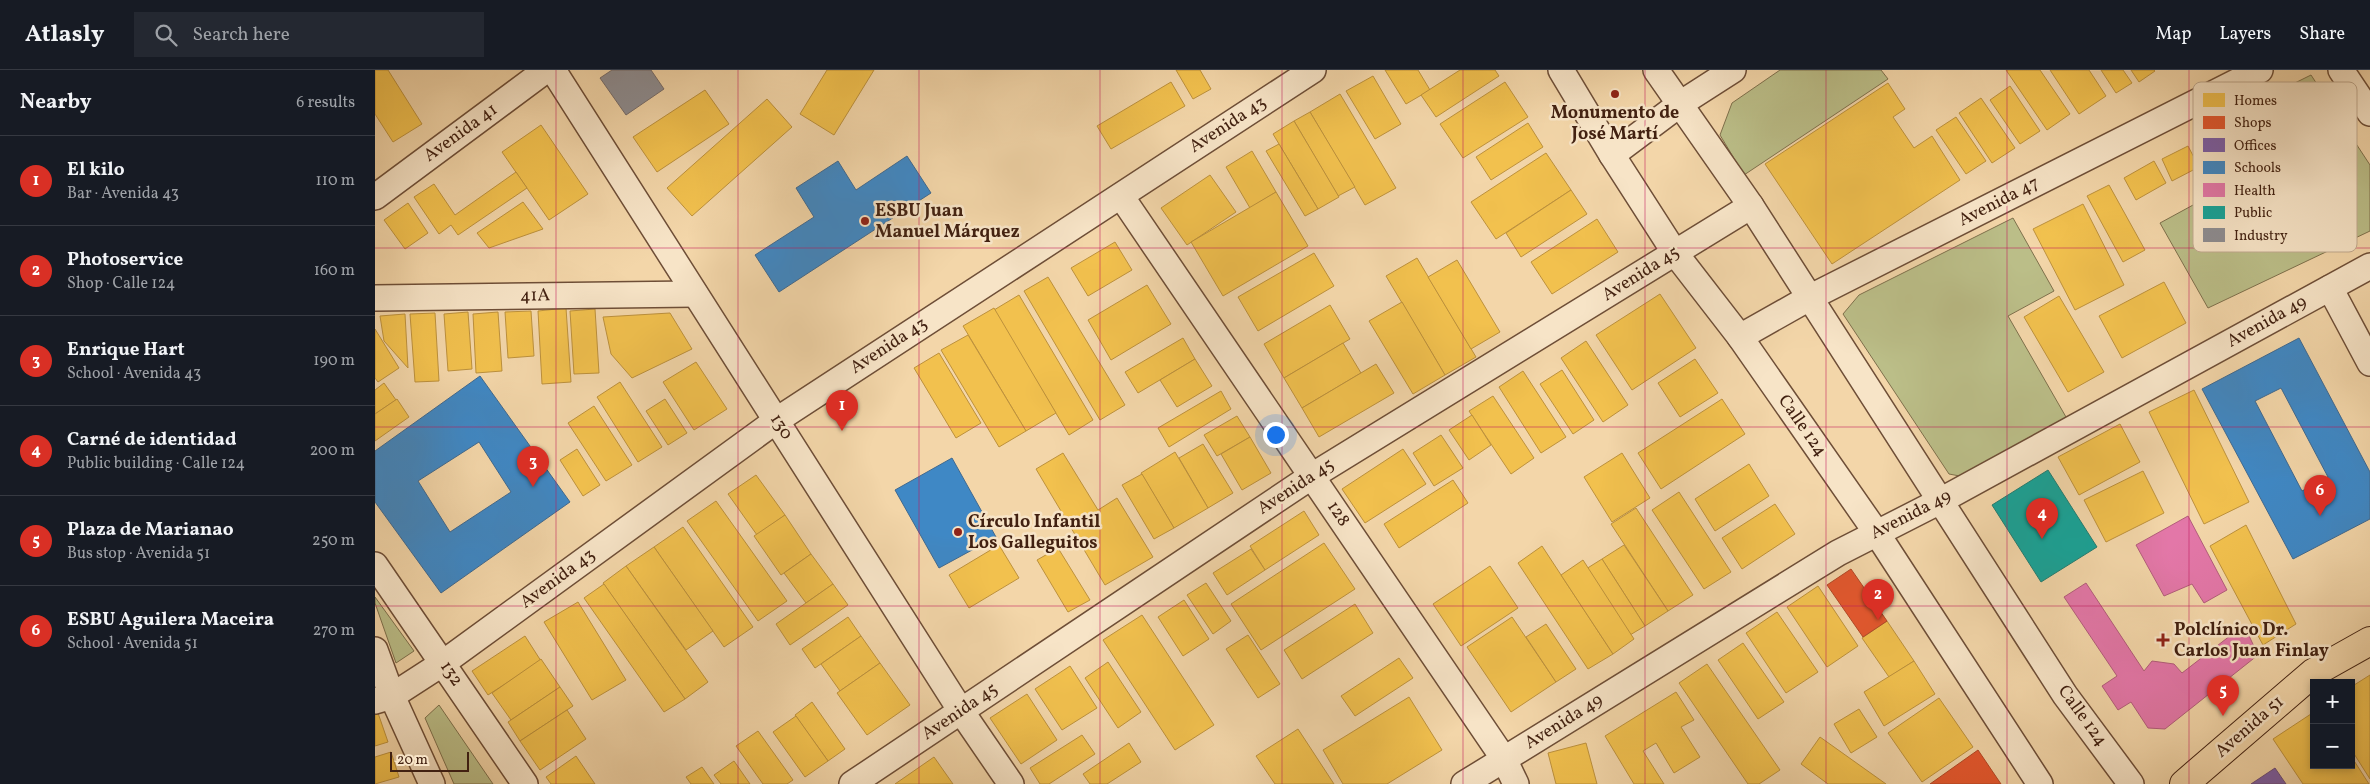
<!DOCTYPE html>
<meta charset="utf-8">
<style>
:root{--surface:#171b24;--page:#242831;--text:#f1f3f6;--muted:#9ea1a6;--line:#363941;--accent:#d93025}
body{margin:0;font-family:Vollkorn,serif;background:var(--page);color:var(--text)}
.controls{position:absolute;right:15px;bottom:15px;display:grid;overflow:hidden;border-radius:0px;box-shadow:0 2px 8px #0003}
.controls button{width:45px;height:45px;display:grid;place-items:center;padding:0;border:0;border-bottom:1px solid var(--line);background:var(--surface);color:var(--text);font:25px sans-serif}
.scale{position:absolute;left:15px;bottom:12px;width:79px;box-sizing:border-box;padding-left:5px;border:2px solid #422111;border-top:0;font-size:14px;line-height:18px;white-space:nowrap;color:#422111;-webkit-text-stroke:4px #f7e4c7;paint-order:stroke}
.you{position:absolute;left:900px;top:364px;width:18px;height:18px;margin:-12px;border:4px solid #fff;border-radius:50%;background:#1a73e8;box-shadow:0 0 0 8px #1a73e833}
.badge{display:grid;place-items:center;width:32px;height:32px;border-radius:50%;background:var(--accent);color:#fff;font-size:16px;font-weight:700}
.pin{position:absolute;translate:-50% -41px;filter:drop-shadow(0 1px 2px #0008)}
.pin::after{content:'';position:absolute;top:26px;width:18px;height:15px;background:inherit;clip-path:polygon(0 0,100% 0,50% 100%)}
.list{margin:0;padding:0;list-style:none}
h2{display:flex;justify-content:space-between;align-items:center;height:65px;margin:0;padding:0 20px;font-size:21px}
h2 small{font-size:16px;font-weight:400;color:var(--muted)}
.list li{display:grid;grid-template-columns:32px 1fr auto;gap:15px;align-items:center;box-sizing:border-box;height:90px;padding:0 20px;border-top:1px solid var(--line)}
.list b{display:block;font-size:19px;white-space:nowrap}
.list p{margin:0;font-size:16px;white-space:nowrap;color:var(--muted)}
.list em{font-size:16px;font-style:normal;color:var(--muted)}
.icon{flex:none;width:28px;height:28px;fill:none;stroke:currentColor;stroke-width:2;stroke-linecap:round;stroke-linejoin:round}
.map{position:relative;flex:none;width:1995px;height:714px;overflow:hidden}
header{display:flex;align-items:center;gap:30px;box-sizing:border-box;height:70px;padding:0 25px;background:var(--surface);border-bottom:1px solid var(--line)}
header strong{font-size:24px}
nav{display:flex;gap:28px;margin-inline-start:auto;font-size:18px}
.search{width:350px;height:45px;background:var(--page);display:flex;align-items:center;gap:12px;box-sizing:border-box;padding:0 18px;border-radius:0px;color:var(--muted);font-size:19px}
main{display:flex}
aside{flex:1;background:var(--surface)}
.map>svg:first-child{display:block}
.green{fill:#bbbe88;stroke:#7e704c}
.homes{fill:#f2c14e;stroke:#bd913c}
.shops{fill:#e4572e;stroke:#b34725}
.offices{fill:#7b5ea7;stroke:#6a4c7a}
.schools{fill:#3f88c5;stroke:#40698f;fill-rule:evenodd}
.health{fill:#e377a8;stroke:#b35d7b}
.public{fill:#17a398;stroke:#247c70}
.industry{fill:#8d8d92;stroke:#766d6b}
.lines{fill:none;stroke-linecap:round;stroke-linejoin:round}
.minor-casing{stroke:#6e4e37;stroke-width:28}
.major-casing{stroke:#422111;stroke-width:30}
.minor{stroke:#f7e4c7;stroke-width:25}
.major{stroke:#f3d6a9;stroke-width:28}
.grid{fill:none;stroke:#c2185b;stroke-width:1;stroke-opacity:0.55}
.poi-dot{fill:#8f2418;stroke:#f7e4c7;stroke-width:2}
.labels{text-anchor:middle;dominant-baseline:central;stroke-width:5;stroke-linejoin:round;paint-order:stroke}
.poi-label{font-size:18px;font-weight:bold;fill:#422111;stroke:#f7e4c7;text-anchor:start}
.street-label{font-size:18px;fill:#422111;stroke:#f7e4c7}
.key{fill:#f7e4c7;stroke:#c1aa90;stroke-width:1}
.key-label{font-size:14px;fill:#422111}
</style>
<header>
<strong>Atlasly</strong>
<div class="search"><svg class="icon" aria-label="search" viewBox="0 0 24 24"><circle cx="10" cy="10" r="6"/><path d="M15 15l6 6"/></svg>Search here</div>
<nav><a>Map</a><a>Layers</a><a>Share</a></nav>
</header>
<main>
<aside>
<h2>Nearby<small>6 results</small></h2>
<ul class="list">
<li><span class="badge">1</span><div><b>El kilo</b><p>Bar · Avenida 43</p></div><em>110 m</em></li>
<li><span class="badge">2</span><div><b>Photoservice</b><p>Shop · Calle 124</p></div><em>160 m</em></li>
<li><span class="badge">3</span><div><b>Enrique Hart</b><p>School · Avenida 43</p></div><em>190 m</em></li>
<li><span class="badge">4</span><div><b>Carné de identidad</b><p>Public building · Calle 124</p></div><em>200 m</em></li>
<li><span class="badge">5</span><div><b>Plaza de Marianao</b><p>Bus stop · Avenida 51</p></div><em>250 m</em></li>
<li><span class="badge">6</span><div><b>ESBU Aguilera Maceira</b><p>School · Avenida 51</p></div><em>270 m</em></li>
</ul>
</aside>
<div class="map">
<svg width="1995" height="714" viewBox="0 0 1995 714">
<rect width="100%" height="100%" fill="#f3d6a9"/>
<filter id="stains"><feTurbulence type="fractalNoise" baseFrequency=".004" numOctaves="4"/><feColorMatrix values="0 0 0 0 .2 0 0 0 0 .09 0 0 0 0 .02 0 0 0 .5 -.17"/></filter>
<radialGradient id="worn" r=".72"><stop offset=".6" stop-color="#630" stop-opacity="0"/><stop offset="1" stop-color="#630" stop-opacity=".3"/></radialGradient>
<!-- green -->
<g class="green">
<polygon points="1405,0 1506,0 1513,9 1369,105 1345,65 1357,33"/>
<polygon points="1936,5 1995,95 1995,161 1833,238 1785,153 1853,116 1823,61"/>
<polygon points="1638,148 1679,221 1633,246 1691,347 1590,407 1574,404 1468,244 1484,225"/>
<polygon points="0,527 39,581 21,593 0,533"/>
<polygon points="64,635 118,714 79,714 50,648"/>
</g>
<!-- homes -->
<g class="homes">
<polygon points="0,0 13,0 47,54 18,72 0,44"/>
<polygon points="452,0 499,0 459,65 425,44"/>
<polygon points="801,0 825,0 836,19 818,29"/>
<polygon points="1010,0 1043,0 1055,20 1031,34"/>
<polygon points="1085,0 1120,0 1124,6 1061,47 1046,25"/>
<polygon points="1631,0 1665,0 1695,44 1672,60"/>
<polygon points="1675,0 1714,0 1731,26 1704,44"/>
<polygon points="1726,0 1748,0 1757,13 1741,23"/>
<polygon points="1756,0 1779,0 1780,1 1764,12"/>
<polygon points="998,6 1026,54 1000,69 971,21"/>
<polygon points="796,12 810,36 736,79 722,56"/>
<polygon points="1130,12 1153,47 1088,88 1065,54"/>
<polygon points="1513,13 1530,39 1518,47 1539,78 1557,66 1585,110 1457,194 1390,94"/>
<polygon points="1635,16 1665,61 1645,74 1615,30"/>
<polygon points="330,20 354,54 282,102 258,67"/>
<polygon points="965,24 1021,118 990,135 935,42"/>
<polygon points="1606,28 1640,78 1617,93 1584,43"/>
<polygon points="392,29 417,57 317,146 292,118"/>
<polygon points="935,42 980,117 963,126 919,51"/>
<polygon points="1581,47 1611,91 1591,104 1561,60"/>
<polygon points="919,51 964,127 943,139 898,64"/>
<polygon points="1153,53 1168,77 1116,110 1101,87"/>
<polygon points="166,55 213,124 174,150 127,82"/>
<polygon points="904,74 943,139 930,146 891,81"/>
<polygon points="1813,76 1824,97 1797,111 1787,89"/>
<polygon points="877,81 901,122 875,138 851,97"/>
<polygon points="1171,83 1196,120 1121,169 1096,132"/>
<polygon points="1779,91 1791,113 1761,130 1749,108"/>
<polygon points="141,102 152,118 83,165 76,155 64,164 39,127 59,114 80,145"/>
<polygon points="835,105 861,142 812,175 786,138"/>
<polygon points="1734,115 1770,180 1748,192 1712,126"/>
<polygon points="1196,120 1212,144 1146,187 1131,163"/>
<polygon points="901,122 933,176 848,226 816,172"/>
<polygon points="148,132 168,159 114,178 102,163"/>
<polygon points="33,133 53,163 30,179 9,150"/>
<polygon points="1708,134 1749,215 1700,240 1658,159"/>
<polygon points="1222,149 1243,182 1177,224 1156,192"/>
<polygon points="740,172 757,200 713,226 696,198"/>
<polygon points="939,183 959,216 883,261 863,227"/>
<polygon points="1042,188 1101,287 1070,305 1011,206"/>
<polygon points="1082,190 1125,262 1096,279 1053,207"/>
<polygon points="673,207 750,335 725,350 649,221"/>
<polygon points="1789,212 1811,253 1747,288 1724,246"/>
<polygon points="772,215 796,254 736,290 713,250"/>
<polygon points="1285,224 1321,278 1257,320 1221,265"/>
<polygon points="644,225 718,350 694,365 619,240"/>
<polygon points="1684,226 1729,302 1693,322 1649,247"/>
<polygon points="1027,232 1070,305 1038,324 994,251"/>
<polygon points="955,235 975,269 909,308 889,274"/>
<polygon points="191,238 196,312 167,314 163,241"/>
<polygon points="619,238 681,343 651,361 588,256"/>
<polygon points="220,239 224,303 199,304 195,241"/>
<polygon points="156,241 159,286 133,288 130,242"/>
<polygon points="93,242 97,299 73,301 69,244"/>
<polygon points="123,242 127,301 101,303 98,244"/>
<polygon points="60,243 64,311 40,312 35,244"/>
<polygon points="295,243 317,279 257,308 236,284 228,247"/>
<polygon points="30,244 33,298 9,271 5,246"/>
<polygon points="0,259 24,298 3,312 0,308"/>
<polygon points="593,265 651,361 624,377 566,280"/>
<polygon points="808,268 820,289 763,323 750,302"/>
<polygon points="1211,271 1253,335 1228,352 1186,288"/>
<polygon points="968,273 986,303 927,338 909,308"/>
<polygon points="564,283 606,353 581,368 539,298"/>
<polygon points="820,289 837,316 802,337 785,310"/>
<polygon points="1320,289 1343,323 1305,347 1283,313"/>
<polygon points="321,292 352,339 319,360 288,312"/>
<polygon points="1001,294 1019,323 944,367 927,338"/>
<polygon points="1187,300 1219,350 1198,364 1165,314"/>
<polygon points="1148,301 1191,367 1166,383 1124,317"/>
<polygon points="245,312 287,377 263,392 222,327"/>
<polygon points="9,313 21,330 0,344 0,320"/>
<polygon points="1819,320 1874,432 1829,454 1774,342"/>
<polygon points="846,321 856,339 794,377 783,358"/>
<polygon points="1118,326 1159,388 1136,404 1094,341"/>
<polygon points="22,329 34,347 0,371 0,344"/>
<polygon points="290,329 312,363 293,375 271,341"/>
<polygon points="1347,329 1370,364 1286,419 1263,383"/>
<polygon points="219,336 257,395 231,411 193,353"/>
<polygon points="1097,345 1116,375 1094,390 1074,360"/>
<polygon points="862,346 875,367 842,386 829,365"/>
<polygon points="1745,354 1765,392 1704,425 1683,387"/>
<polygon points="1066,365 1088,398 1059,416 1038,383"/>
<polygon points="875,367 896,403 867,420 846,384"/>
<polygon points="828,374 858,423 833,438 804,388"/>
<polygon points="202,379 225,415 208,426 185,390"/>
<polygon points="1028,379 1051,414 990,453 967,419"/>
<polygon points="800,382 833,438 799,458 766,403"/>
<polygon points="688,383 723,440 742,428 778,487 730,515 661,399"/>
<polygon points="1247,383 1275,428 1237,452 1209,407"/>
<polygon points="1374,394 1394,426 1340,461 1320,429"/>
<polygon points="1768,401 1789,443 1731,472 1709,430"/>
<polygon points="767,404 799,458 779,469 747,415"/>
<polygon points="381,405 410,445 382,465 353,424"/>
<polygon points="1078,410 1093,433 1024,478 1009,454"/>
<polygon points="1304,422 1356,502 1329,519 1277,440"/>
<polygon points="341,431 412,531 383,551 312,451"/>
<polygon points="1400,434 1420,464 1367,499 1347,468"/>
<polygon points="1261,438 1318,525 1293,541 1236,454"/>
<polygon points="929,441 944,465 890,500 875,476"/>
<polygon points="410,445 436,484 406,505 379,466"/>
<polygon points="1871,455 1921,554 1888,575 1835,476"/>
<polygon points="308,457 378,557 349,577 279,477"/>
<polygon points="949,473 980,519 886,580 856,534"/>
<polygon points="624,475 644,508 594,538 574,505"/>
<polygon points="1249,475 1293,541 1270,556 1227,489"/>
<polygon points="1167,476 1238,584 1213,599 1143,493"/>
<polygon points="279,477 338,561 311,580 251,496"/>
<polygon points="683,478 715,530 693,542 662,490"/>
<polygon points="876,479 890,500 852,525 838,503"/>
<polygon points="436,484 458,514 431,533 409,503"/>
<polygon points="1227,489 1270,556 1255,565 1211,499"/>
<polygon points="1208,490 1259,569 1238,584 1186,505"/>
<polygon points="251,496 333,612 310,629 228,513"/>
<polygon points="1115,496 1143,538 1086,576 1058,534"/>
<polygon points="831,513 856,551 838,564 812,525"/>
<polygon points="229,514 310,629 289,642 209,528"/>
<polygon points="458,514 473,535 415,575 401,554"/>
<polygon points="1443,516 1483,576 1452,597 1412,537"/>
<polygon points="809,530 834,569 808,586 783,547"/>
<polygon points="203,532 251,610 217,630 169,552"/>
<polygon points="980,534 998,563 927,609 909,580"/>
<polygon points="1402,542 1443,602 1411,623 1371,563"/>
<polygon points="767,545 839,655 800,680 728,570"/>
<polygon points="473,547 486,566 440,598 427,579"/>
<polygon points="1137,547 1181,612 1136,642 1092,577"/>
<polygon points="1512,551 1539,591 1514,607 1487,568"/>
<polygon points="1171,554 1201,599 1181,612 1151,567"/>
<polygon points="873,565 905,614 883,628 851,579"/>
<polygon points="150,566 166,591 113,625 97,601"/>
<polygon points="486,566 505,593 465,621 446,594"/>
<polygon points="1368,573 1409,632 1383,649 1343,590"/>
<polygon points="1024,588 1038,608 980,646 966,626"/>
<polygon points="166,589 185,617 136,650 117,623"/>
<polygon points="1539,591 1560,624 1509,656 1489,622"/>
<polygon points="733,592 766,642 743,658 710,608"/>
<polygon points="505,593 535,635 492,665 462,623"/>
<polygon points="1332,594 1405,700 1384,714 1373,714 1304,613"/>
<polygon points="695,596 722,638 687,660 660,619"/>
<polygon points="1995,605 1995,709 1976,679 1976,617"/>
<polygon points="185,617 198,636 145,671 133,652"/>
<polygon points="1301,622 1319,650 1306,657 1325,687 1299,703 1281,673 1268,681 1289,714 1259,714 1230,666"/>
<polygon points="652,624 682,670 646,694 615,648"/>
<polygon points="1034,627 1067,680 1012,714 968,714 948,680"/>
<polygon points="1564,628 1598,677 1547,712 1513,663"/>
<polygon points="437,632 470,679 453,691 420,645"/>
<polygon points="1484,639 1502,667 1476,683 1459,654"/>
<polygon points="192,640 211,669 165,700 145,671"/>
<polygon points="1939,642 1939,695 1976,695 1976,686 1994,714 1928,714 1898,669"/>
<polygon points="3,643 13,672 0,676 0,644"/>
<polygon points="421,646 453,691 430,707 398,662"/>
<polygon points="923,659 959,714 900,714 881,686"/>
<polygon points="383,661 418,710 412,714 388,714 361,676"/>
<polygon points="707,665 720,684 674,714 665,714 655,698"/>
<polygon points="1445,667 1511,714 1453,714 1426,694"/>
<polygon points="754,673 766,692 732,714 715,714 708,704"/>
<polygon points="1211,673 1222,714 1181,714 1173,683"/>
<polygon points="16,682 24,707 0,714 0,687"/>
<polygon points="201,686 220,714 176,714 171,707"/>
<polygon points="559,687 578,714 520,714"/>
<polygon points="359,691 375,714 346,714 339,705"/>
<polygon points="327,697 339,714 316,714 311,707"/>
</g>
<!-- shops -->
<g class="shops">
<polygon points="1476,499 1512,551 1488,567 1452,515"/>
<polygon points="1603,680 1626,714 1555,714"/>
</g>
<!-- offices -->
<polygon class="offices" points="1900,698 1911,714 1876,714"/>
<!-- schools -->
<g class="schools">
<polygon points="532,86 556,123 404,222 380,185 439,147 421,118 463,91 481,120"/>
<path d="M1924,268L1995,402V449L1918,489L1827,319ZM1906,318L1953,407L1927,421L1880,331Z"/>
<path d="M105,306L195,432L66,523L0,432V381ZM104,372L136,422L75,462L43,411Z"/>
<polygon points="577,388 621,467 564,498 520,420"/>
</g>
<!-- health -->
<g class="health">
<polygon points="1813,446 1852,520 1829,533 1817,514 1789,526 1761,475"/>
<polygon points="1711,513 1769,601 1777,591 1799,594 1807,603 1869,555 1883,585 1790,659 1773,658 1756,632 1743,640 1727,616 1742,606 1689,527"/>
</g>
<!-- public -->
<polygon class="public" points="1673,400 1722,477 1666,512 1617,435"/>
<!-- industry -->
<polygon class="industry" points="237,0 276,0 289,19 251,45 225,8"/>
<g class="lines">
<defs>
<g id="minor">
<polyline points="178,0 586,641 636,714"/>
<polyline points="1186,0 1237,85 1300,183 1365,267 1501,462 1665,714"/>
<polyline points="1281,0 1376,136 1690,625 1756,714"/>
<polyline points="1966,0 1995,43"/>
<polyline points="1237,85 1305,34 1358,0"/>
<polyline points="746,126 1129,689 1141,714"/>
<polyline points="0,127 171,0"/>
<polyline points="1955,218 1995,293"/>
<polyline points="0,228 320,224"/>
<polyline points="1365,267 1434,228 1885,0"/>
<polyline points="0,495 150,714"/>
<polyline points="0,580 17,626 57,714"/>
<polyline points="0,631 17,626 68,593 402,350 938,0"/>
<polyline points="477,714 937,406 1376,136"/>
<polyline points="1089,714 1463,483 1565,431 1995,196"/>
</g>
<polyline id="major" points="1809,714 1938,603 1995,571"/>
</defs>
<!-- minor casing -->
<use href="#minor" class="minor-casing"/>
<!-- major casing -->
<use href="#major" class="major-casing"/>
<!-- minor -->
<use href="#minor" class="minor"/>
<!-- major -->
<use href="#major" class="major"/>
</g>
<!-- grid -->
<path class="grid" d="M181,0V714M363,0V714M544,0V714M725,0V714M907,0V714M1088,0V714M1270,0V714M1451,0V714M1632,0V714M1814,0V714M0,178H1995M0,357H1995M0,536H1995"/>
<!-- markers -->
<g class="poi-dot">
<circle cx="1240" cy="24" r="5"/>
<circle cx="490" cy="151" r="5"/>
<circle cx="583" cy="462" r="5"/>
<path d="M1785.5 562.5h5v5h5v5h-5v5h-5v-5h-5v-5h5z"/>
</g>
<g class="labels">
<!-- poi labels -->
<g class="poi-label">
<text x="1240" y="43" text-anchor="middle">Monumento de<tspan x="1240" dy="21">José Martí</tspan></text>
<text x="500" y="141">ESBU Juan<tspan x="500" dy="21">Manuel Márquez</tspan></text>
<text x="593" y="452">Círculo Infantil<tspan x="593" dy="21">Los Galleguitos</tspan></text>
<text x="1799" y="560">Polclínico Dr.<tspan x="1799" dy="21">Carlos Juan Finlay</tspan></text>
</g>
<!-- street labels -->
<g class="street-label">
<text transform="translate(853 55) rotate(-33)">Avenida 43</text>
<text transform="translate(86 63) rotate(-36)">Avenida 41</text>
<text transform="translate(1624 132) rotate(-27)">Avenida 47</text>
<text transform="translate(1266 204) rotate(-32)">Avenida 45</text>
<text transform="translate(160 226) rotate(-1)">41A</text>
<text transform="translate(1892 252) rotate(-29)">Avenida 49</text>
<text transform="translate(514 276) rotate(-33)">Avenida 43</text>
<text transform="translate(1427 356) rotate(55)">Calle 124</text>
<text transform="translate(406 357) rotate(57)">130</text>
<text transform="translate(921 417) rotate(-33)">Avenida 45</text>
<text transform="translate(963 444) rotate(56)">128</text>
<text transform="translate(1536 445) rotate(-27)">Avenida 49</text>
<text transform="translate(183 509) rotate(-36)">Avenida 43</text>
<text transform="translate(76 604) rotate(56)">132</text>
<text transform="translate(585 642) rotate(-34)">Avenida 45</text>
<text transform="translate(1707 646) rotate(54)">Calle 124</text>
<text transform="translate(1189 652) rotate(-32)">Avenida 49</text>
<text transform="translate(1875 657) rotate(-41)">Avenida 51</text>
</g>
</g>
<!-- legend -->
<rect x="1818" y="12" width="164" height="170" rx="8" class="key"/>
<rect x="1828" y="23" width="22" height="14" fill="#f2c14e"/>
<rect x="1828" y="46" width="22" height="13" fill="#e4572e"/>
<rect x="1828" y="68" width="22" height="14" fill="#7b5ea7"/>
<rect x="1828" y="91" width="22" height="13" fill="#3f88c5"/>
<rect x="1828" y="113" width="22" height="14" fill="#e377a8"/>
<rect x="1828" y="136" width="22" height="13" fill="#17a398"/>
<rect x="1828" y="158" width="22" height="14" fill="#8d8d92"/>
<g class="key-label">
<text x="1859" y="35">Homes</text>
<text x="1859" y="57">Shops</text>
<text x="1859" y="80">Offices</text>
<text x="1859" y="102">Schools</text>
<text x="1859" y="125">Health</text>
<text x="1859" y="147">Public</text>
<text x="1859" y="170">Industry</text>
</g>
<rect width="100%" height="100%" filter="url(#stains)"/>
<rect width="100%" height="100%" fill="url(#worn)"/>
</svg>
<div class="controls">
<button>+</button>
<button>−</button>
</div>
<div class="scale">20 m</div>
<div class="you"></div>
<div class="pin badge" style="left:467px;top:361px">1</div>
<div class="pin badge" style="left:1503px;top:550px">2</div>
<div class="pin badge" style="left:158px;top:417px">3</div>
<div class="pin badge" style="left:1667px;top:469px">4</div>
<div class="pin badge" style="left:1848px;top:646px">5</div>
<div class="pin badge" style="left:1945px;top:446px">6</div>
</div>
</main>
